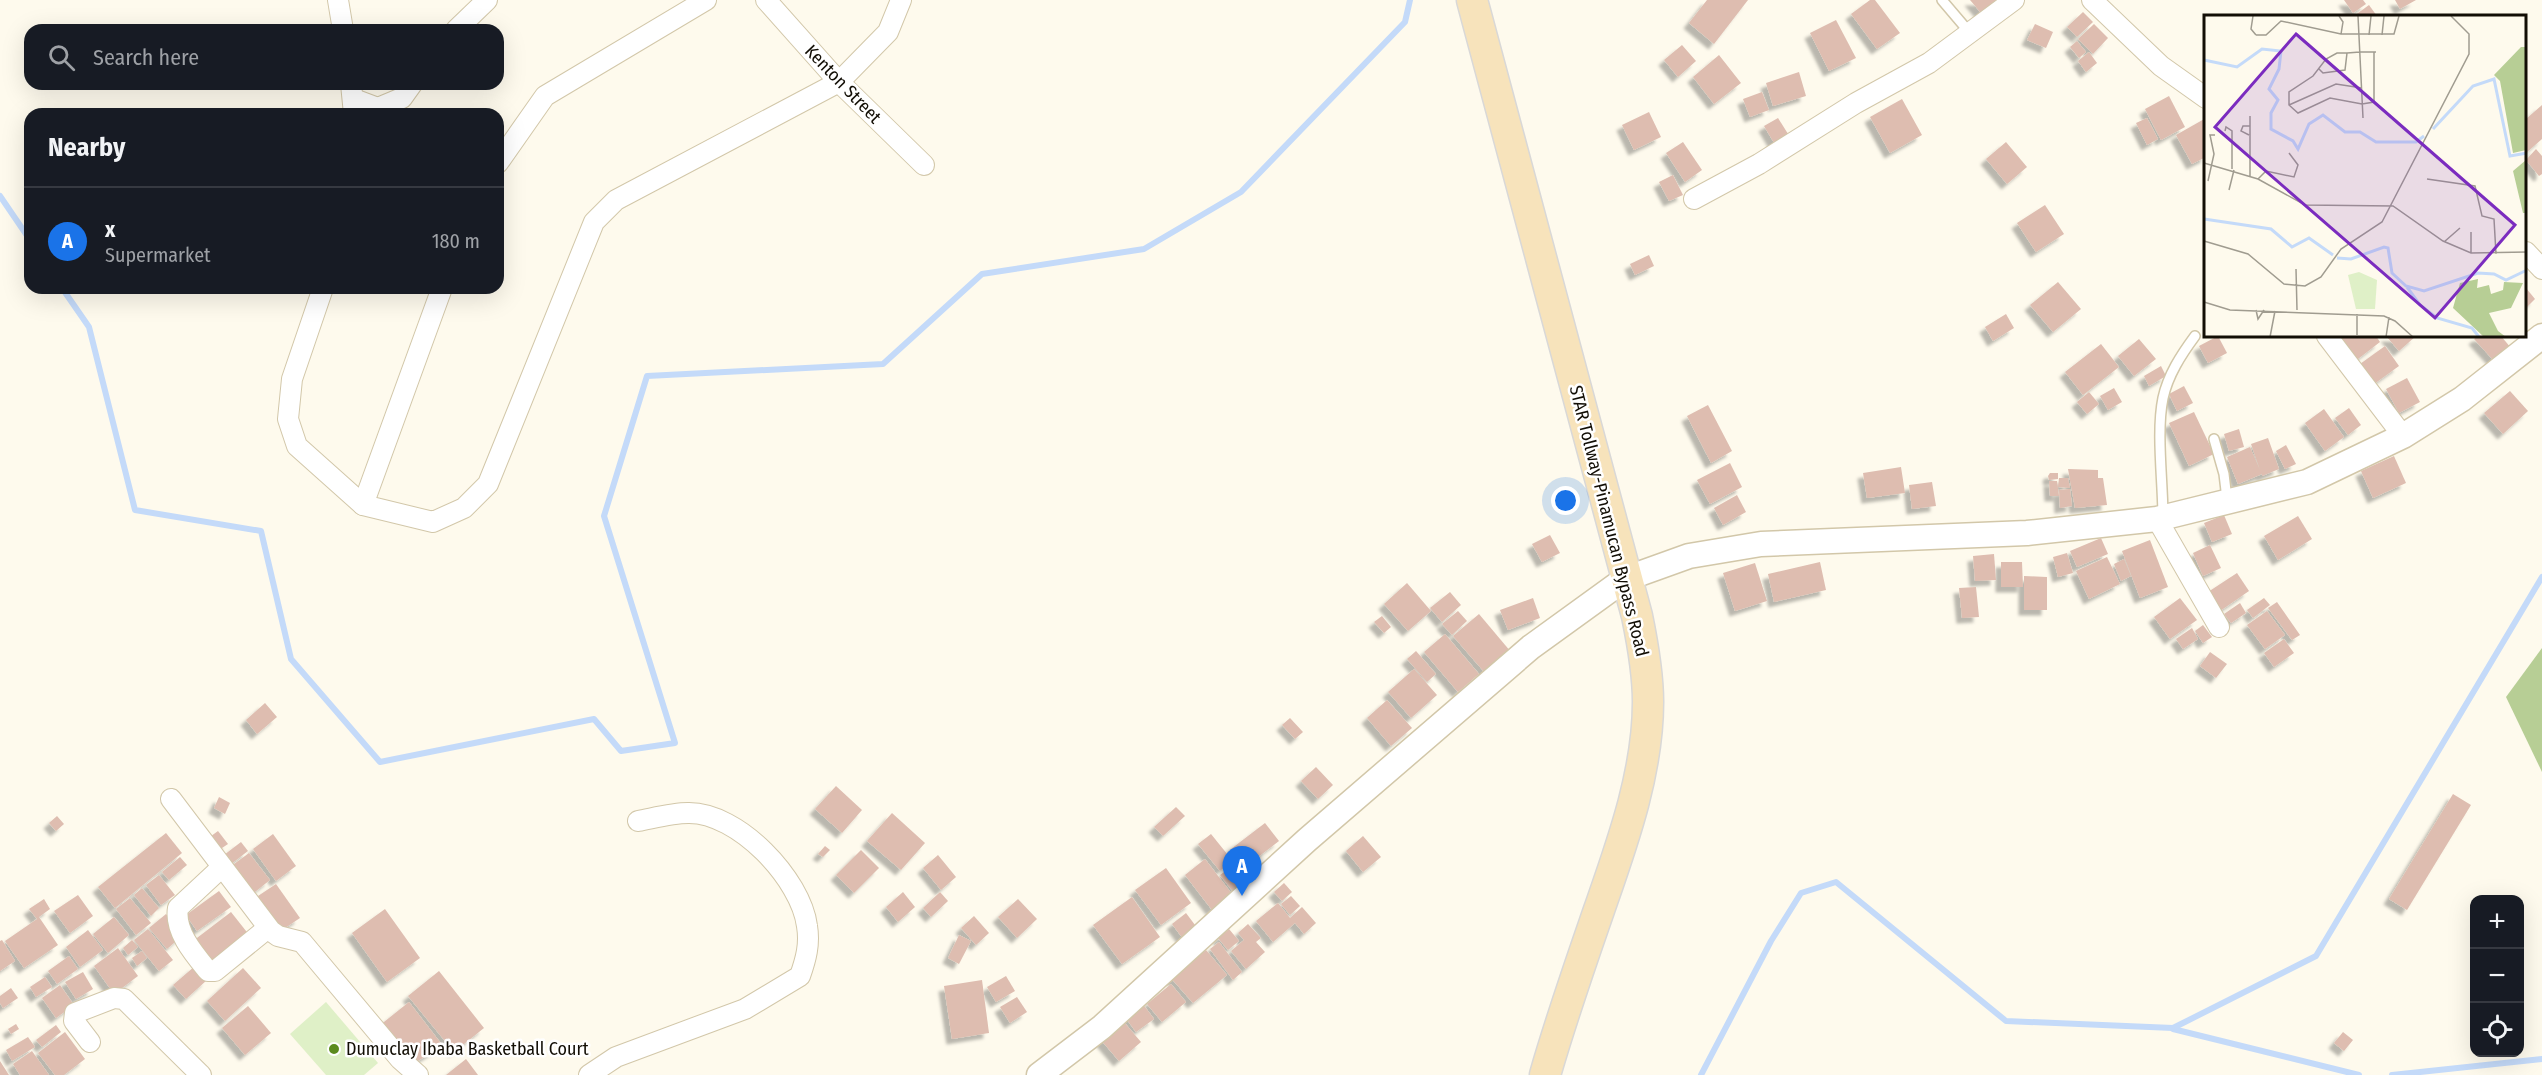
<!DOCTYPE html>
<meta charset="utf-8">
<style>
:root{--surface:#171b24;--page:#242831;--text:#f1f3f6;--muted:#9ea1a6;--line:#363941;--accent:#1a73e8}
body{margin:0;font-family:"Fira Sans Condensed",sans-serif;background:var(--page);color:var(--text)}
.controls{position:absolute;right:18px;bottom:18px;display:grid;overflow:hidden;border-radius:12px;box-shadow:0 6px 24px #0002}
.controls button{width:54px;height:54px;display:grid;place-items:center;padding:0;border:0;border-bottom:2px solid var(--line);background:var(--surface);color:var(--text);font:30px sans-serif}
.you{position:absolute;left:1566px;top:501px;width:21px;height:21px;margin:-15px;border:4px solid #fff;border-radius:50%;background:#1a73e8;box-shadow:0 0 0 9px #1a73e833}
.badge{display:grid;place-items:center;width:39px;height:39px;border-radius:50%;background:var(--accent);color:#fff;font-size:20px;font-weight:700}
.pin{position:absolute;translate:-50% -50px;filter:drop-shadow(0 2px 3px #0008)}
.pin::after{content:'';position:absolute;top:32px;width:21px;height:18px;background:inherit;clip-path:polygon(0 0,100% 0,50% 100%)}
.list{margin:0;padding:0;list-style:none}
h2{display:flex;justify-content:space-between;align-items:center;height:78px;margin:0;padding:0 24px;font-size:26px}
h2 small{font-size:20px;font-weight:400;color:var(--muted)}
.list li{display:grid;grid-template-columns:39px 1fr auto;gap:18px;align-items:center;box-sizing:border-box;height:108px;padding:0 24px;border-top:2px solid var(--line)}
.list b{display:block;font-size:22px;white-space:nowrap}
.list p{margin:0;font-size:20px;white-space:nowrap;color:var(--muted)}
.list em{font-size:20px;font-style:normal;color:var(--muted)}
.icon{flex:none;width:33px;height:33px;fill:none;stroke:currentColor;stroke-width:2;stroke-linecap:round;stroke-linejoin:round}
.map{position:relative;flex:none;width:2542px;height:1075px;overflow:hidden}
.search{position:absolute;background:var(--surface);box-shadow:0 6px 24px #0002;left:24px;top:24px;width:480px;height:66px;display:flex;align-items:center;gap:15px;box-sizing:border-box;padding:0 21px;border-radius:18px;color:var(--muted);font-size:22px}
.panel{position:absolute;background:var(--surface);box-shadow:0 6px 24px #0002;left:24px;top:108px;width:480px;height:186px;border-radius:18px}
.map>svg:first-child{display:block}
.green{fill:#dff0c7}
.forest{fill:#b7ce95}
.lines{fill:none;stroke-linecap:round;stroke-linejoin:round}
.stream{stroke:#c4daf9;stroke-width:6}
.building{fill:#debdb0;filter:url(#shadow)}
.service-casing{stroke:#d2c7a9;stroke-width:12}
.minor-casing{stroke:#d2c7a9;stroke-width:22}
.tertiary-casing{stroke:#d2c7a9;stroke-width:27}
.primary-casing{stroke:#d9d8d7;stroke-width:33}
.service{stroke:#fff;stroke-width:9}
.minor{stroke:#fff;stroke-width:20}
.tertiary{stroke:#fff;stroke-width:24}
.primary{stroke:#f7e3bb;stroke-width:30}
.poi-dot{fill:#5c8b1f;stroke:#fff;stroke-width:2}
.labels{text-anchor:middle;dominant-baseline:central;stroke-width:5;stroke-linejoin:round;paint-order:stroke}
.street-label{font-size:18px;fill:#120e05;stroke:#fff}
.poi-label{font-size:18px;fill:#120e05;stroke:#fff;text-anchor:start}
.inset-river{fill:none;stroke:#c4daf9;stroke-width:3}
.inset-road{fill:none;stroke:#a09c90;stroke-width:1.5}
.view{fill:#7b2cbf;fill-opacity:0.15;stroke:#7b2cbf;stroke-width:3}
.inset-edge{fill:none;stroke:#120e05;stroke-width:3}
</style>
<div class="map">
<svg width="2542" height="1075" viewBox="0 0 2542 1075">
<defs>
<filter id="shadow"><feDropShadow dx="-5.5" dy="5.5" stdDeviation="1.5" flood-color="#0004"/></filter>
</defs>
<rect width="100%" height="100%" fill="#fefaed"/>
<!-- green -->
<polygon class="green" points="326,1002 378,1063 364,1075 326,1075 290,1034"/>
<!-- forest -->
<polygon class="forest" points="2542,648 2542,772 2506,697"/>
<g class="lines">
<!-- stream -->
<g class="stream">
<polyline points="0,196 30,240"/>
<polyline points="62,288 89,327 135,510 261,531 291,659 380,762 594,719 621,751 675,743 604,516 647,376 883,364 982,274 1144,249 1241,192 1405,22 1410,0"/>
<polyline points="2173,1029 2359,1075"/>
<polyline points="1701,1075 1771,941 1801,893 1836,882 2006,1021 2173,1028 2316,956 2542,577"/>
<polyline points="2392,1075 2542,1059"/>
</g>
</g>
<!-- building -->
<g class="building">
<polygon points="1707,0 1748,0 1714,44 1689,23"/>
<polygon points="1870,0 1875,0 1900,33 1877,49 1851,14"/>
<polygon points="1970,0 1996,0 1981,13"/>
<polygon points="2344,0 2363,0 2366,4 2353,13"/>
<polygon points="2395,0 2416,0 2400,9"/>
<polygon points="2369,5 2377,16 2354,16"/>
<polygon points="2083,12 2093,22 2077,37 2067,27"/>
<polygon points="1836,20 1856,58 1829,71 1810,33"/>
<polygon points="2035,24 2053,32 2046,48 2027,40"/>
<polygon points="2094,24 2108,38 2093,54 2078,39"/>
<polygon points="2077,41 2086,52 2079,58 2070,47"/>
<polygon points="1682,45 1696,61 1678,77 1664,60"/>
<polygon points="2089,52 2097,63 2086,72 2078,61"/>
<polygon points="1719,55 1741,83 1714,104 1693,77"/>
<polygon points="1799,72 1806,96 1773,106 1766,83"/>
<polygon points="1762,92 1769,110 1750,117 1743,99"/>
<polygon points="2169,96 2185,127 2161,140 2145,109"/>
<polygon points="1902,99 1922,135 1890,153 1870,117"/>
<polygon points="2542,105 2542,139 2526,153 2526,119"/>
<polygon points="1649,112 1661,137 1634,150 1622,125"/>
<polygon points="1778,118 1790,137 1776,146 1764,126"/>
<polygon points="2147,118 2158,139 2147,145 2136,123"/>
<polygon points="2206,118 2206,157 2192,164 2176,135"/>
<polygon points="1683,142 1702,170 1685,182 1666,153"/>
<polygon points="2006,142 2027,167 2007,184 1986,159"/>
<polygon points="2536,149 2542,156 2542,174 2539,176 2526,160"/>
<polygon points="1673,175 1683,195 1669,201 1659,182"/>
<polygon points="2045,205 2064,234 2036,252 2017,223"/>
<polygon points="1649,255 1654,266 1635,275 1630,264"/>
<polygon points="2058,282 2081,309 2053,332 2030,305"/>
<polygon points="2526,288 2535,299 2526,308"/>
<polygon points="2006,314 2014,328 1993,341 1985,327"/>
<polygon points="2218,336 2227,353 2208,363 2199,346"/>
<polygon points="2334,336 2376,336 2380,342 2354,362"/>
<polygon points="2386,336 2416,336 2399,351"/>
<polygon points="2478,336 2501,336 2511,348 2495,362 2474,339"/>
<polygon points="2139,339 2156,359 2134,376 2118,356"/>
<polygon points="2101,344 2119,367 2083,395 2065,372"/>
<polygon points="2385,346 2399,366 2374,384 2360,364"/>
<polygon points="2161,366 2166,376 2149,386 2144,376"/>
<polygon points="2407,378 2420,402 2399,413 2386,389"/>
<polygon points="2184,386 2193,403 2177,411 2169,394"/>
<polygon points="2114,388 2122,402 2108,410 2100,396"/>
<polygon points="2510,391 2528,411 2503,434 2484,413"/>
<polygon points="2089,392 2099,404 2087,414 2077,402"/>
<polygon points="1708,405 1732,451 1711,463 1687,416"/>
<polygon points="2349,408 2361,425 2348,435 2335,418"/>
<polygon points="2324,409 2344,437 2325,451 2305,423"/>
<polygon points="2194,412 2214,454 2189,466 2169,423"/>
<polygon points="2239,429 2244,447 2229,451 2224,434"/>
<polygon points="2268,438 2279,469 2262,476 2262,474 2238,484 2227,457 2250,447 2260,470 2251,444"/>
<polygon points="2286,445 2296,464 2285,469 2276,451"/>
<polygon points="2394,456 2406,483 2373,498 2361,471"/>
<polygon points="1730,463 1742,487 1710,504 1697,480"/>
<polygon points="1901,467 1905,493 1867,498 1863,473"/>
<polygon points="2068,469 2098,470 2098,478 2103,478 2107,505 2075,508"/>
<polygon points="2050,473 2058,473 2058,479 2049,480 2048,476"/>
<polygon points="2059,478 2068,478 2070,488 2058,487"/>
<polygon points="2049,481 2057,481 2059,496 2050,496"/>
<polygon points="1932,482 1936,506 1912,509 1909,485"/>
<polygon points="2070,489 2072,506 2060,508 2059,490"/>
<polygon points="1737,495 1746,512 1723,525 1714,508"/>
<polygon points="2224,515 2232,534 2212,542 2204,523"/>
<polygon points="2298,516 2312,539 2278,560 2264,536"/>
<polygon points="1550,535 1560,553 1542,562 1532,544"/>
<polygon points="2101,538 2108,554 2077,567 2070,551"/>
<polygon points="2150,540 2168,587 2140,598 2122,551"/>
<polygon points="2210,545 2221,568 2203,576 2193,553"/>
<polygon points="2067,553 2073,573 2058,577 2053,557"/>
<polygon points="1994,554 1996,580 1975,581 1973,556"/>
<polygon points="2107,557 2120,584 2089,599 2076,571"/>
<polygon points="2124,559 2131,576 2121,581 2114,564"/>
<polygon points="1820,562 1826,590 1774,602 1768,574"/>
<polygon points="2001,562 2022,562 2023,587 2001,587"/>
<polygon points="1755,563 1767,601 1735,611 1723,573"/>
<polygon points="2237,573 2249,591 2220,611 2208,592"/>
<polygon points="2024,576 2047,577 2047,610 2024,610"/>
<polygon points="1407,583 1431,611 1408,631 1384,604"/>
<polygon points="1976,587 1979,617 1962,618 1959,588"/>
<polygon points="1450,592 1461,605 1442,622 1430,608"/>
<polygon points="1533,598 1540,618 1508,630 1500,610"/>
<polygon points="2180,598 2197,620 2170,639 2154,617"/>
<polygon points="2264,598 2270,605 2253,618 2247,610"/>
<polygon points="2277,602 2300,635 2292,640 2268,608"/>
<polygon points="2240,603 2246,613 2231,623 2224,614"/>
<polygon points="1458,611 1467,621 1452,635 1442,624"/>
<polygon points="2267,611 2285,635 2265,649 2247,625"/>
<polygon points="1479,614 1511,652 1486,674 1453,636"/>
<polygon points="1382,616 1391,627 1384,633 1374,622"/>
<polygon points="2203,625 2212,637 2203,643 2195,631"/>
<polygon points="2192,628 2198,639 2183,649 2176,639"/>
<polygon points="1445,634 1479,674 1458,692 1424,652"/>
<polygon points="2284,639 2294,653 2274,667 2264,653"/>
<polygon points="1416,651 1436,674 1427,682 1407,659"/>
<polygon points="2210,652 2227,664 2216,678 2200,666"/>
<polygon points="1414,669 1437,695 1411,718 1388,692"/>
<polygon points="1387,700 1412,728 1391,746 1367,718"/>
<polygon points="265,703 277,717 257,734 246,720"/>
<polygon points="1290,718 1303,732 1295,739 1282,725"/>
<polygon points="1316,767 1333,785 1318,799 1301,781"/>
<polygon points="836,786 862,810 842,833 815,809"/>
<polygon points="2453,794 2471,805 2407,910 2389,899"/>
<polygon points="219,797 230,803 225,814 214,808"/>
<polygon points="1176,807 1185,816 1163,836 1154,827"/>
<polygon points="892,813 925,843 901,870 867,841"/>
<polygon points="57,816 64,824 56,831 49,823"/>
<polygon points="1265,823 1279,841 1245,867 1231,849"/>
<polygon points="218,831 228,844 216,852 207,839"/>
<polygon points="166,833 182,853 115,908 98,887"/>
<polygon points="273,834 296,866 276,881 253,849"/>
<polygon points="1211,834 1232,860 1220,871 1198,844"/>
<polygon points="1363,836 1381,857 1363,872 1346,851"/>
<polygon points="241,842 248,851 231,864 224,855"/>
<polygon points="825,846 830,850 823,857 818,854"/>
<polygon points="861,850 879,868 854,893 836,875"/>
<polygon points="249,853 270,880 251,895 230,867"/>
<polygon points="938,855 956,877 941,890 923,868"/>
<polygon points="180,857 187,865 169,880 162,872"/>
<polygon points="1205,859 1232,894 1212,910 1185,875"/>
<polygon points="1234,865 1247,883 1234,893 1220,875"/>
<polygon points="1166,868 1191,903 1161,925 1135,890"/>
<polygon points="159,875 175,895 161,905 146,885"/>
<polygon points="1284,883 1292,892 1282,901 1274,892"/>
<polygon points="276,884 300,918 279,932 255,898"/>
<polygon points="142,888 159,908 151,916 134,895"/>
<polygon points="219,891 231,907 197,931 186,915"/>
<polygon points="903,892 915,907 898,922 886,907"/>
<polygon points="940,892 948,901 931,917 923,908"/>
<polygon points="78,895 93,916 70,933 54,911"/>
<polygon points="1291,896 1300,906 1290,915 1281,904"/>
<polygon points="1132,897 1160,937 1122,964 1093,925"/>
<polygon points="130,898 151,923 136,935 116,909"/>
<polygon points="44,899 50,909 39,917 58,945 24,968 5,941 37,919 29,909"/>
<polygon points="1018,899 1037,919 1017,938 998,917"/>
<polygon points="1278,903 1290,918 1302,907 1316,923 1304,934 1295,923 1273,942 1256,921"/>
<polygon points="385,909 420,958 387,982 352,933"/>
<polygon points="231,912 250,936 212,965 193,941"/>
<polygon points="1186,913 1198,929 1184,940 1172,924"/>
<polygon points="166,914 183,935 167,949 149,928"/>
<polygon points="974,916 989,933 976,945 961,928"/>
<polygon points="114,917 129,935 108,953 93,934"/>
<polygon points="1248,924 1261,938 1256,942 1265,952 1246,969 1231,951 1244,940 1238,933"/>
<polygon points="148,929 173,960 159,971 134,940"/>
<polygon points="1229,929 1239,941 1228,950 1218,938"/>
<polygon points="88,930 103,950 80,967 66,947"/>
<polygon points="959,935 971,941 959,964 948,958"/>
<polygon points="2,940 15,961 0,971 0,941"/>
<polygon points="132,940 138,947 128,955 123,948"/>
<polygon points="1219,942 1242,972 1233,980 1210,949"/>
<polygon points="118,948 138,976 114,994 94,966"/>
<polygon points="1206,950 1227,975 1193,1003 1171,978"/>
<polygon points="142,951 147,958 137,966 132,958"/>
<polygon points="69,956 78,969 57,984 48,971"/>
<polygon points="195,966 207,980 186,999 173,985"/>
<polygon points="243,968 261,988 225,1021 207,1001"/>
<polygon points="439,971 484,1028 454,1052 408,996"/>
<polygon points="83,972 93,989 76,999 65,982"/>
<polygon points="1006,976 1015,991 996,1002 987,987"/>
<polygon points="45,977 52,987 36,997 30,987"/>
<polygon points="982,980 989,1033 952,1039 944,986"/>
<polygon points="1171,984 1186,1002 1162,1022 1147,1004"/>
<polygon points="60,985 74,1005 56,1018 42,998"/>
<polygon points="11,988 18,998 3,1008 0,1003 0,996"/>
<polygon points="1017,997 1027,1012 1010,1023 1000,1007"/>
<polygon points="409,1002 443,1046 411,1065 379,1026"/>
<polygon points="1142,1003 1154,1019 1136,1032 1125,1017"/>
<polygon points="248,1006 271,1033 245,1055 222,1028"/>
<polygon points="1123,1021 1141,1042 1119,1061 1101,1040"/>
<polygon points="16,1024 19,1029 11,1034 8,1029"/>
<polygon points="56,1025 61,1032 42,1047 36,1040"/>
<polygon points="65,1032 85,1059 64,1075 55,1075 38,1053"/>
<polygon points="2343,1032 2353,1040 2344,1051 2334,1043"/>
<polygon points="28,1037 35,1047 12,1061 6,1050"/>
<polygon points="32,1051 49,1075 20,1075 13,1064"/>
<polygon points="466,1059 478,1075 446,1075"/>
<polygon points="0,1061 9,1075 0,1075"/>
</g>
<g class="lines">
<defs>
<g id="service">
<polyline points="1942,0 1970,33"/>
<polyline points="2214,439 2224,474 2227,499"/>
<path d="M2163,518C2163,482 2156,432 2163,398C2168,375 2181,355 2195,336"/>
</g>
<g id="minor">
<polyline points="338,0 343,30"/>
<polyline points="766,0 839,82 924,165"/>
<polyline points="2092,0 2161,66 2206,98"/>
<polyline points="456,30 487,0"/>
<polyline points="351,84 354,114"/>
<polyline points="354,99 378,108 402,98 412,84"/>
<polyline points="498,163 545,96 706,0"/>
<polyline points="1694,199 1759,164 1856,103 1929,63 2014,0"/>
<polyline points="2526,252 2542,269"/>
<polyline points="323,288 292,379 288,419 297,446 363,505 433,522 464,508 488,484 594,222 616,200 839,82 888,32 901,0"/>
<polyline points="2327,336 2403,436"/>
<polyline points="363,505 442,288"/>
<polyline points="2157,519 2219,627"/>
<polyline points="171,799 271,931 278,936 302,942 400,1059 418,1075"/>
<path d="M222,867L178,908C174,931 194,954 208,971H215L268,928"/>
<polyline points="90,1042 74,1021 75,1013 114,998 124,999 201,1075"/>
<path d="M589,1075L616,1057L745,1009L800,976C806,959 810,944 807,926C801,879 738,812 688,813C672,813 654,818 638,821"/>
</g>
<polyline id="tertiary" points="1039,1075 1102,1027 1307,840 1531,647 1625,579 1689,556 1761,544 2027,533 2157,519 2307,482 2403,436 2462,399 2542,336"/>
<path id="primary" d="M1472,0L1637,616C1643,645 1648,673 1648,702C1648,773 1622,844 1599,910C1580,965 1561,1019 1545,1075"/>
</defs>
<!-- service casing -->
<use href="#service" class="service-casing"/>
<!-- minor casing -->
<use href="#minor" class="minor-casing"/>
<!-- tertiary casing -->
<use href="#tertiary" class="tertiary-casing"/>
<!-- primary casing -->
<use href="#primary" class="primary-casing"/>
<!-- service -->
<use href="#service" class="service"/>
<!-- minor -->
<use href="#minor" class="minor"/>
<!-- tertiary -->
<use href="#tertiary" class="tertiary"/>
<!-- primary -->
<use href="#primary" class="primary"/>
</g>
<!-- markers -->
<circle class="poi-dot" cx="334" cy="1049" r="6"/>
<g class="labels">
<!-- street labels -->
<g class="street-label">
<text transform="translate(843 84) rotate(46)">Kenton Street</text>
<text transform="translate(1609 521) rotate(76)">STAR Tollway-Pinamucan Bypass Road</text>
</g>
<!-- poi labels -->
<g class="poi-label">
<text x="346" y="1049">Dumuclay Ibaba Basketball Court</text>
</g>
</g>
<!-- overview -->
<g transform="translate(2204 15)">
<rect width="322" height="322" fill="#fefaed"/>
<path d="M155,257L173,265L171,294H152L144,260Z" fill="#dff0c7"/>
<path d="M317,32H322V135L309,138L296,66L290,60ZM322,145V198H319L309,156ZM274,264L273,273L285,270L287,279L299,275L300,267L319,268L307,293L285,298L294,316L302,322H280L249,293L256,268Z" fill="#b7ce95"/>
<path class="inset-river" d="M0,45L33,52L58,34L77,36L75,54L65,74L74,85L67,98V114L89,126L94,134L105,109L119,100L141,117H156L172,127H212L220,121M229,114L269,71L290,64L306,141L323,138M0,204L67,214L88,232L105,223L129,240M133,243L147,244L180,232L184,233L188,258L202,271L220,276L274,258L290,259L302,265L323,255M203,272L216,290L233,303L268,313L275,322"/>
<path class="inset-road" d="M49,1L47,14L52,20M135,1L139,7L137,19M154,1L159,103M52,20H62L77,6L137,19H190L195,1M165,20L167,1M178,20L180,1M170,37V87L158,89L126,83L94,98L85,90V77L109,61L122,44L133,38H143L156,37H172M115,54L119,58L141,55L143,38M85,90L132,69L158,73M21,116L22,112L28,116V154M45,120L37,116L39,111H46M0,148L54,164L101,190L189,191L239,226L267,238L323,237M46,161V101M54,164L62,156L90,162L94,150L85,138M223,164L271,171L278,201L290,204L292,239M4,166L10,139L6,120H11M25,175L30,155M0,226L44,239L80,269L101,271L117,262L137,234L178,207L265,39V19L247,1M240,227L256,213M267,238V217M92,254L93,295M0,287L26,295L180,301L191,306L209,322M52,295L54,304L60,295M153,299V320M66,322L71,296M182,322L185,302"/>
<path class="view" d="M92,19L311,210L231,303L11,112Z"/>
<rect width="322" height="322" class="inset-edge"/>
</g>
</svg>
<div class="controls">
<button>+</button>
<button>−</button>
<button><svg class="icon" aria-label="locate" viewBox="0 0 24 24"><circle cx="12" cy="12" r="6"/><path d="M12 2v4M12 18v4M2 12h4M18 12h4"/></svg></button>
</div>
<div class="you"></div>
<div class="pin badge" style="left:1242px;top:896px">A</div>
<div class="search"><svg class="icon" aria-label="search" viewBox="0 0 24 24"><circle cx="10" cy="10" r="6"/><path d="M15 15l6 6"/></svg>Search here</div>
<section class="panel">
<h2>Nearby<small></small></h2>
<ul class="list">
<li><span class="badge">A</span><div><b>x</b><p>Supermarket</p></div><em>180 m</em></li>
</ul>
</section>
</div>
